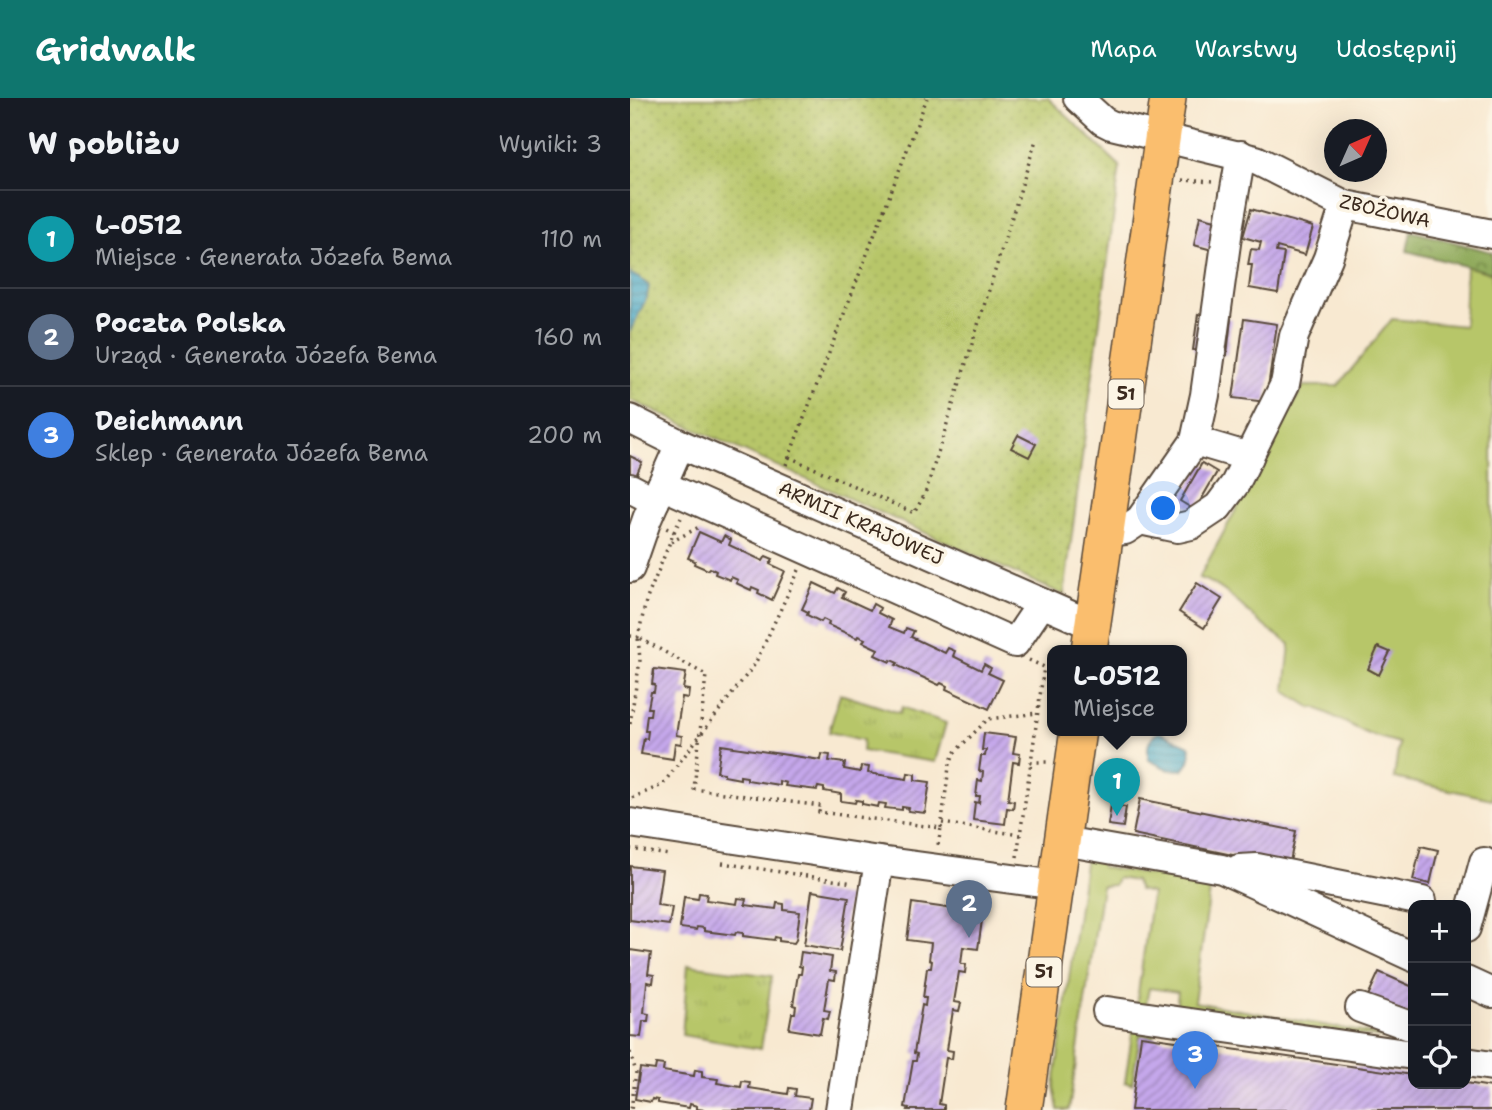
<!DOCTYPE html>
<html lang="pl">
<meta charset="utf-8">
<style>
:root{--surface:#171b24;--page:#242831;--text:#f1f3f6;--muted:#9ea1a6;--line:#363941;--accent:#0f766e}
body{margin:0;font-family:"Shantell Sans",sans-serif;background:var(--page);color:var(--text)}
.controls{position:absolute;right:21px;bottom:21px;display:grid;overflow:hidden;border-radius:14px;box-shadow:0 7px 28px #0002}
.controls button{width:63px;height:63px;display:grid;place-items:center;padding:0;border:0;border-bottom:2px solid var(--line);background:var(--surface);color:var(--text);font:35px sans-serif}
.compass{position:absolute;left:694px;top:21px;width:63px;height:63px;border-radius:50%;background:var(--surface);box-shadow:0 7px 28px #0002;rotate:45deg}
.you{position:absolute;left:534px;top:411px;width:24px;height:24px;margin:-18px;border:5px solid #fff;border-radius:50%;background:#1a73e8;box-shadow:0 0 0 10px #1a73e833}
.badge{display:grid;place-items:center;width:46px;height:46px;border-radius:50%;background:var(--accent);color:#fff;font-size:23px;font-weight:700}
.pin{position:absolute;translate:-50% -58px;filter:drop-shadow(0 2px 4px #0008)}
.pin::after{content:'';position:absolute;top:37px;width:24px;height:21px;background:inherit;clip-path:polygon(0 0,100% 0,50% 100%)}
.popup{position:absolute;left:417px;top:547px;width:140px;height:91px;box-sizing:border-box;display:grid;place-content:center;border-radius:14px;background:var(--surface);filter:drop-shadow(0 2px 5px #0005);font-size:23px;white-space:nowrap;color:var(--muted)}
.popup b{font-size:26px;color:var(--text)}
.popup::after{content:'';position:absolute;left:50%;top:100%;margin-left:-14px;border:14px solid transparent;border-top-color:var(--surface)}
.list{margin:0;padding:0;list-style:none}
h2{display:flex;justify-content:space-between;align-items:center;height:91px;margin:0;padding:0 28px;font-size:30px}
h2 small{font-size:23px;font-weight:400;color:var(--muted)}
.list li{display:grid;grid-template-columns:46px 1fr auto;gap:21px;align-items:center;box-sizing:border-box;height:98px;padding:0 28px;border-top:2px solid var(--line)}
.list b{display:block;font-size:26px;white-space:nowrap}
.list p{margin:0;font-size:23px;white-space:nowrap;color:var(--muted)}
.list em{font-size:23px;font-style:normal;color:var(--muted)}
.icon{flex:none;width:38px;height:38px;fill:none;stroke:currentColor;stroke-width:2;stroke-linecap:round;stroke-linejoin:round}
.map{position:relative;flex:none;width:862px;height:1012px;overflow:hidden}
header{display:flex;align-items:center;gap:42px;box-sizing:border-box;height:98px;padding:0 35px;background:var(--accent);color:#fff}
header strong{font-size:33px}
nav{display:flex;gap:38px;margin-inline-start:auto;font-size:24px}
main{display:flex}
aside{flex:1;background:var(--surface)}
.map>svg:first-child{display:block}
.grass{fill:#b7c669;stroke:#797844;stroke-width:2}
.forest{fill:url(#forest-crowns);stroke:#666a3e;stroke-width:2}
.park{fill:url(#park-tufts);stroke:#797844;stroke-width:2}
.garden{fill:url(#garden-dots);stroke:#797844;stroke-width:2}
.water{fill:url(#water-rules);stroke:#416872;stroke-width:2}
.building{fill:url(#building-hatch)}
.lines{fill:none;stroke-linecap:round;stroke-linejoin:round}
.minor-casing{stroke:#574739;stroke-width:32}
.major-casing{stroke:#574739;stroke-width:38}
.path{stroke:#574739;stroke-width:3.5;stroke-dasharray:2 5;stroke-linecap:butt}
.minor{stroke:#fff;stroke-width:28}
.major{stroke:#fabe6e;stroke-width:35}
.labels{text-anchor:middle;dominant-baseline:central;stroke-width:7;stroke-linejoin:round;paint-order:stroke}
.shield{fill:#fcf5e5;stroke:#75675a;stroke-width:2}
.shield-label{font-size:18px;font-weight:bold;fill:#3b2a1e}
.street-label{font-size:19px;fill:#3b2a1e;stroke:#fcf5e5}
</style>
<header>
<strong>Gridwalk</strong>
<nav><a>Mapa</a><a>Warstwy</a><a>Udostępnij</a></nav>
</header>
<main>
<aside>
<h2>W pobliżu<small>Wyniki: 3</small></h2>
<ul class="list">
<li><span class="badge" style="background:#0f9aa8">1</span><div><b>L-0512</b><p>Miejsce · Generała Józefa Bema</p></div><em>110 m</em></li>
<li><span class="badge" style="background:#5c6f8a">2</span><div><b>Poczta Polska</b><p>Urząd · Generała Józefa Bema</p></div><em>160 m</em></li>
<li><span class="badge" style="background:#3f7fe0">3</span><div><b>Deichmann</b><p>Sklep · Generała Józefa Bema</p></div><em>200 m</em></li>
</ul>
</aside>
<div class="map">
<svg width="862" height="1012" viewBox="0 0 862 1012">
<defs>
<pattern id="forest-crowns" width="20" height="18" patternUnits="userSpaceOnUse" patternTransform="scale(1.75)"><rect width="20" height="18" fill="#91ab5d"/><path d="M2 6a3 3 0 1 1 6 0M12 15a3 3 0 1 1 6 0" fill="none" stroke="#788b4c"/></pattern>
<pattern id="park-tufts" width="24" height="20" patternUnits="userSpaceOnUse" patternTransform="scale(1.75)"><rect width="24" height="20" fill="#b7c669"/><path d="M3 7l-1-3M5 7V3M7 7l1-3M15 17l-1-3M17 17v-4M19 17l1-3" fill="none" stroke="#9eaa5b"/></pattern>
<pattern id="garden-dots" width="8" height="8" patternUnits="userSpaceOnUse" patternTransform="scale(1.75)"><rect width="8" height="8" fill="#b7c669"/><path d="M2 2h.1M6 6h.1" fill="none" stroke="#9eaa5b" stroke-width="1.8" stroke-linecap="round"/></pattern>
<pattern id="water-rules" width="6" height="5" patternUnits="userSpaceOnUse" patternTransform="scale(1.75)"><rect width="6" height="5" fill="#47a7c6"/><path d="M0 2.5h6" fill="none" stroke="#3c88a0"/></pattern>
<pattern id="building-hatch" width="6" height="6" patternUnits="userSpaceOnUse" patternTransform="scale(1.75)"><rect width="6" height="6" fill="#c5a7eb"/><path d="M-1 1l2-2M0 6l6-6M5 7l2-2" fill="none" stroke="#a188be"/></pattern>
</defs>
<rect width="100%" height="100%" fill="#fcf5e5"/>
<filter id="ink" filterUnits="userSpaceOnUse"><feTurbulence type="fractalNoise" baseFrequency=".0143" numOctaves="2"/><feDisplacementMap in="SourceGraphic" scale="14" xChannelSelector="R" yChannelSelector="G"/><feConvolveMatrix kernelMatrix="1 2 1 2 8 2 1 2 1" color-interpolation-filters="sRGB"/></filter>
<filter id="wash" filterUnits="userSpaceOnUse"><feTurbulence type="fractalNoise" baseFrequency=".00686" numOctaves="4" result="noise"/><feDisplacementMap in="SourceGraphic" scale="28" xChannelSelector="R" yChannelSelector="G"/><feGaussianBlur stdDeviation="1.57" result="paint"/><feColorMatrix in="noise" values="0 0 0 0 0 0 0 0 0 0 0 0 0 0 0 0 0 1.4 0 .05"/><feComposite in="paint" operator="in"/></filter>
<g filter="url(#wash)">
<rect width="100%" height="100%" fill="#f8e9d1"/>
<!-- grass -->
<g class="grass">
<path d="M836,168L862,175V701L764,680L769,645L738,636L685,609L682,610L655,593L660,546C650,539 638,532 628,523C610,507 593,487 569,480L673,288H708L762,221L834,228Z"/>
<polygon points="456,758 472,760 471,769 581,786 564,904 783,943 545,916 548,894 519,890 515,912 506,910 522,795 509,792 505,783 487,780 484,787 472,788 439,1012 428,1012 424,988"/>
<polygon points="504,923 526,926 524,939 510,937 502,986 495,984"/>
</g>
<!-- forest -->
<polygon class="forest" points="781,133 862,154 862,175 777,153"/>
<!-- park -->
<g class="park">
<polygon points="210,596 270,615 272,609 316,625 305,664 232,653 233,642 199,634"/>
<polygon points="58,867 142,878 131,951 52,937"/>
</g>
<!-- garden -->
<polygon class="garden" points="0,0 418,0 490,68 434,497 0,302"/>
<!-- water -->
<g class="water">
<polygon points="0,175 12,182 19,188 17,199 0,234"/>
<path d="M529,634L559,648C563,657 559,666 553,672H539L519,662C516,651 518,639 529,634Z"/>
</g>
<g id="blocks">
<!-- building -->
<g class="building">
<polygon points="621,111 683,129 675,157 647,149 646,154 654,155 648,195 619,190 622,167 618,167 621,151 629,152 631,144 613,139"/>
<polygon points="570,118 589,123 582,152 564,147"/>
<polygon points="568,216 601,221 597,257 563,252"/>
<polygon points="614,221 647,226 636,304 603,300"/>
<polygon points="388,337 406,346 399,359 381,350"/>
<polygon points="0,358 12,364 5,380 0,378"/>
<polygon points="572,365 587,374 565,412 550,403"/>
<polygon points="69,434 91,444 94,438 101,442 99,447 133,463 136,458 143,461 140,466 155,473 142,502 128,495 129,492 122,489 121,492 106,485 108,482 101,479 100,482 85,476 86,473 80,470 78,472 64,466 65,463 58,460"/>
<polygon points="184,485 205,495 208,490 215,494 212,499 240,512 243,506 250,510 248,515 262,522 259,529 274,535 276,530 284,533 281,539 315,555 318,550 325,553 323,558 351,572 354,566 361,570 358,575 373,582 359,611 316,591 317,588 311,585 309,587 266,567 268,565 261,562 260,564 245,557 248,551 233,544 235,541 228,538 227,540 198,527 199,524 193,521 191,524 177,517 178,514 172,511"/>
<polygon points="567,485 592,501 574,530 549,514"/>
<polygon points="748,549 760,554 749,577 738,571"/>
<polygon points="24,571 56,575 53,591 59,592 58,600 52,599 46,637 52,638 51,646 45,645 43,661 11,656 14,640 17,641 18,633 15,633 17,617 20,617 21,610 18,610 21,594 24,594 25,587 22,586"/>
<polygon points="354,635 386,639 383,655 390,656 389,665 383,664 378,702 384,703 383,711 377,710 375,726 343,722 345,704 349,705 350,698 346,698 348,682 352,683 353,674 349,673 351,658 355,658 356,652 352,652"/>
<polygon points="91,647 191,662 192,656 200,657 199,663 215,665 214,671 230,674 231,668 239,669 238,675 277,681 278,675 285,676 285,682 300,684 295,715 278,713 279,710 272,709 272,712 255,710 256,706 249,705 248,709 232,706 232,703 226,702 225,705 211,703 211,696 194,693 194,690 188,689 187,692 155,688 156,685 149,683 149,687 117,682 117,679 110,678 110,681 94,678 94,675 87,674"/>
<polygon points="510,701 666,733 659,769 503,736"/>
<polygon points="481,707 496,709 493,729 478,727"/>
<polygon points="791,748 808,752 800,786 783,782"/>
<polygon points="0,768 32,772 27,807 42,809 39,827 0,822"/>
<polygon points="182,793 219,799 210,853 174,847"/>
<polygon points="69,795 77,796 76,802 107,806 108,800 116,801 115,807 146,811 147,805 154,806 154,812 170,814 166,842 164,845 149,843 149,840 145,839 144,842 113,838 113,835 106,834 105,837 74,833 74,830 67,829 66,832 50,830 54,799 68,801"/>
<polygon points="282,805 353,815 348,851 333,849 331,866 336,866 335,875 329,874 324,904 331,905 329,913 323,912 317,952 323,953 322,961 316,960 309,1006 314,1007 314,1012 278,1012 279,1010 275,1009 283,963 286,963 287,956 284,955 292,907 295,908 296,900 293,900 297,870 301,870 302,863 299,862 301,845 277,842"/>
<polygon points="0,852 21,855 18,876 24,877 23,885 17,884 14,915 19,916 18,923 13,923 11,939 0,938"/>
<polygon points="171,854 202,859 200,873 206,874 205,882 199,881 194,912 200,913 198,921 193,920 190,936 159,931 162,915 165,915 166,908 163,907 168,876 171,876 172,869 169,868"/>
<polygon points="749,874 783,889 783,904 777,918 737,900"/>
<polygon points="511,938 783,977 783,986 836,985 862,989 862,1012 501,1012"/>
<polygon points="26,966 34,967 33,973 64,978 65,972 72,973 72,979 88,981 87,985 111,989 112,983 120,984 119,990 158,996 159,990 166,991 165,998 181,1000 179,1012 75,1012 67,1011 67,1008 60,1006 59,1010 28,1005 28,1002 22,1001 21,1004 5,1001 10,970 25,972"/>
</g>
</g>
</g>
<g filter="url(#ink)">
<use href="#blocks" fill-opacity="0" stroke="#574739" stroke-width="2"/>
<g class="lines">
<defs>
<g id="minor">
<polyline points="448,0 473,23 481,27 626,62 715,107 862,136"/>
<polyline points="0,321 50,346 462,527"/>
<polyline points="565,343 619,359"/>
<polyline points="32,387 385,545 412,505"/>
<polyline points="0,390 25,403"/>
<polyline points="510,422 548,430 561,427 588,409 605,386 655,286 664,238 698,160 715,107"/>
<polyline points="477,434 495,432 510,422 565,343 575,297 598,131 611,57"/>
<polyline points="0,470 17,421 50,346"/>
<polyline points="0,725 249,763 427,787"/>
<polyline points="433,743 592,771 783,859"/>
<polyline points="609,771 627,770 792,803"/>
<polyline points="836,830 854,764"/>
<polyline points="836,883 862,895"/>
<polyline points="730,910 783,929"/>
<polyline points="477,913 783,957"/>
<polyline points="836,964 862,968"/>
<polyline points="210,1012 249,763"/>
</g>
<g id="major">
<polyline points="459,552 538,0"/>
<polyline points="394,1012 448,632"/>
</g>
</defs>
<!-- minor casing -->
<use href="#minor" class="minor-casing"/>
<!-- major casing -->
<use href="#major" class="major-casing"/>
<!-- path -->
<g class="path">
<polyline points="552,82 583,84"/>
<polyline points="159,359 284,415 295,396 406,42"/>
<polyline points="156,367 297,0"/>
<polyline points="44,434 51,420"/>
<polyline points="41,444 69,429"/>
<polyline points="0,538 8,539 16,503 44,434 36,430"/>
<polyline points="399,562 414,569 401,664 418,664"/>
<polyline points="0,626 10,562 8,539 76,577 64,691 191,708 189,714 311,730 308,747"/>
<polyline points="2,700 32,687 125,566 169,472"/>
<polyline points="312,725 390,737 401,664"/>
<polyline points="311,730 319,669 324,655 358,621 408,615"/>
<polyline points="0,751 39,757"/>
<polyline points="387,759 390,737"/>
<polyline points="92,765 223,785"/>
<polyline points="0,954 6,974 1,1012"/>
</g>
<!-- minor -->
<use href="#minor" class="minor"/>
<!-- major -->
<use href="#major" class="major"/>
</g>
</g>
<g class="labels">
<!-- shield labels -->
<g class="shield">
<rect x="478.5" y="281.5" width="35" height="29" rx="5"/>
<rect x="396.5" y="859.5" width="35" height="29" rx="5"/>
</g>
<g class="shield-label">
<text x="496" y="296">51</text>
<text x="414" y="874">51</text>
</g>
<!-- street labels -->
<g class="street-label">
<text transform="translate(755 113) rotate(13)">ZBOŻOWA</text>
<text transform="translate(231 425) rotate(24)">ARMII KRAJOWEJ</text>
</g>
</g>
</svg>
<div class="controls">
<button>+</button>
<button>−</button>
<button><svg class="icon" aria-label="locate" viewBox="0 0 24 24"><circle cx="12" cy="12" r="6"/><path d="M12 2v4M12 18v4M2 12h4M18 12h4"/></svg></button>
</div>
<svg class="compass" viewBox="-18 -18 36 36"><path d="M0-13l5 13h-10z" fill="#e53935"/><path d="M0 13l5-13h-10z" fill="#9ea1a6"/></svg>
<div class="you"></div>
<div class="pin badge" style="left:487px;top:718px;background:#0f9aa8">1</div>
<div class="popup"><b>L-0512</b>Miejsce</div>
<div class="pin badge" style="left:339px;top:840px;background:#5c6f8a">2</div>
<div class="pin badge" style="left:565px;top:991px;background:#3f7fe0">3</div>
</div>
</main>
